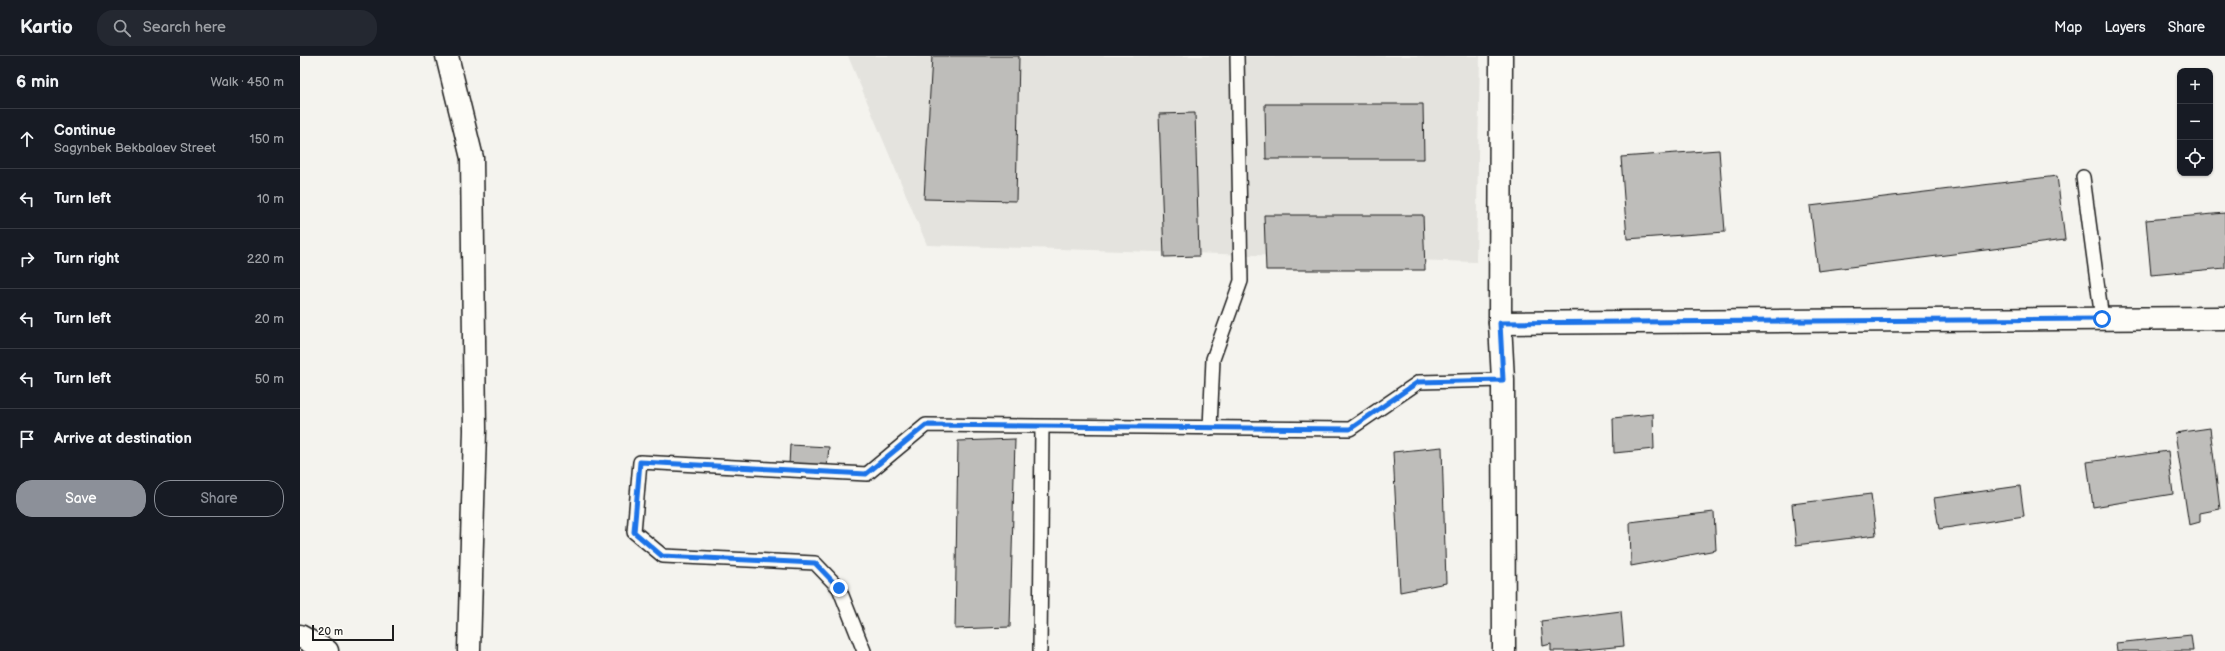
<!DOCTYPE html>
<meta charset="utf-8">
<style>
:root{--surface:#171b24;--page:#242831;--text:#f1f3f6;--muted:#9ea1a6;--line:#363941;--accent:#8c9099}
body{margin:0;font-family:"Balsamiq Sans",sans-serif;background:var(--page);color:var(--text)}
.controls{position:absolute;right:12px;top:12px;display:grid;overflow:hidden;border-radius:8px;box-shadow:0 1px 3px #0004}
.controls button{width:36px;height:36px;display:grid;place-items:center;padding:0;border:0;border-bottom:1px solid var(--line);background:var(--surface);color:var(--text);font:20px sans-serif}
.scale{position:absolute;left:12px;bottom:10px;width:82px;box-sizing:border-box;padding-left:4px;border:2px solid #1c1c1c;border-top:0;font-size:11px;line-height:14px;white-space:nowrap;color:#1c1c1c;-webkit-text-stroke:3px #fdfcf7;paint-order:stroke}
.stop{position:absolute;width:12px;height:12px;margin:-9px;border:3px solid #1a73e8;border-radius:50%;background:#fff}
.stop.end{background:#1a73e8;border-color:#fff;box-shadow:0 1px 4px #0008}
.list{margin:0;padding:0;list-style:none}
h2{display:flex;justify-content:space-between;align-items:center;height:52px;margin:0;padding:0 16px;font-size:17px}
h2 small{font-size:13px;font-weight:400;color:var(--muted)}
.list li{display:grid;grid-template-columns:26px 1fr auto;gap:12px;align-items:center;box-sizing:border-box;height:60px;padding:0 16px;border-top:1px solid var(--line)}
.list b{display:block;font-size:15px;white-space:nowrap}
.list p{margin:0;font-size:13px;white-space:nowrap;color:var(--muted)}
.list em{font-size:13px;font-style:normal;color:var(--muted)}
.actions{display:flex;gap:8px;padding:12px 16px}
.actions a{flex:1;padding:9px 0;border:1px solid var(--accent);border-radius:16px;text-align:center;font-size:14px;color:var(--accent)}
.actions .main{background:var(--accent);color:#fff}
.icon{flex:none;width:22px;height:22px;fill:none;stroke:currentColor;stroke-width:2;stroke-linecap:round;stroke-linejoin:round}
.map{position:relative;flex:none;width:1925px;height:595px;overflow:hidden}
header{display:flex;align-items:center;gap:24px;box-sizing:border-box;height:56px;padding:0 20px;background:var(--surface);border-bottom:1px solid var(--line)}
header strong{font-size:19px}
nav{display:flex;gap:22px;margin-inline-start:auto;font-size:14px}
.search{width:280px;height:36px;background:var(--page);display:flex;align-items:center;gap:10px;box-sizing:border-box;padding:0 14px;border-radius:16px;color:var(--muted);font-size:15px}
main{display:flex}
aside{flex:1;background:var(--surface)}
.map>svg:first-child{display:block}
.built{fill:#e4e3de}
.building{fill:#bebdba;stroke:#1c1c1c}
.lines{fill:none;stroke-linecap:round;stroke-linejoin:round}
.lane-casing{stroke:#1c1c1c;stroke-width:16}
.street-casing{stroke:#1c1c1c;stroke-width:25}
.lane{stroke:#fdfcf7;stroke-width:13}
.street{stroke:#fdfcf7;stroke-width:22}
.route{stroke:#1a73e8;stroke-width:5}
</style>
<header>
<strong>Kartio</strong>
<div class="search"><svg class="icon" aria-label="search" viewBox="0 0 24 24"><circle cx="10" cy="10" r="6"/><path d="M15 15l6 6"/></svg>Search here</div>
<nav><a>Map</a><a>Layers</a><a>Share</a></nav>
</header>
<main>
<aside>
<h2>6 min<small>Walk · 450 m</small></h2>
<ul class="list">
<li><svg class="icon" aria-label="ahead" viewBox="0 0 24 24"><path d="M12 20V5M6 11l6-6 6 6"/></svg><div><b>Continue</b><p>Sagynbek Bekbalaev Street</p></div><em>150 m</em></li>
<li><svg class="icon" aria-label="left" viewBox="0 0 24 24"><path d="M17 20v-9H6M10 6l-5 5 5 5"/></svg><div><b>Turn left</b></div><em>10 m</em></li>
<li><svg class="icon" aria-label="right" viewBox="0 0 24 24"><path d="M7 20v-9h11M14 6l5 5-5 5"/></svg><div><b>Turn right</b></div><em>220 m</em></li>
<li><svg class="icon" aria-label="left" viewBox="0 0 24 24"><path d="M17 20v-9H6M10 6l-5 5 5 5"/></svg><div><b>Turn left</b></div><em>20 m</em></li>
<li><svg class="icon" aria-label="left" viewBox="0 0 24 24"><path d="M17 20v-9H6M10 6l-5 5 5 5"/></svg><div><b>Turn left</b></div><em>50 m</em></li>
<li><svg class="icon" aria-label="arrive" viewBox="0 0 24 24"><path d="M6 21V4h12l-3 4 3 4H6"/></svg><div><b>Arrive at destination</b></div></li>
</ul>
<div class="actions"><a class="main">Save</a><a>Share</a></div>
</aside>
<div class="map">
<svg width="1925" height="595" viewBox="0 0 1925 595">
<rect width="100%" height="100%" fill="#f4f3ee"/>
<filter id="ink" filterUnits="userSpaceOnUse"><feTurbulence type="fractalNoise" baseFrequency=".025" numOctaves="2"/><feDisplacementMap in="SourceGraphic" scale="8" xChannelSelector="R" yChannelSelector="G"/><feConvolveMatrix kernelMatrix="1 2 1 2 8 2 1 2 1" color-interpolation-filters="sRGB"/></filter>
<g filter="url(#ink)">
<!-- built -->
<polygon class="built" points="548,0 1180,0 1176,206 627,189"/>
<!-- building -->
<g class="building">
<polygon points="632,0 719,0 716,145 624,143"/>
<polygon points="965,48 1123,48 1124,103 966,103"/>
<polygon points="895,57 899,200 864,201 859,58"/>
<polygon points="1419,94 1425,176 1327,183 1321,101"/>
<polygon points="1757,120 1765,184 1518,215 1510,150"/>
<polygon points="1925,157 1925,212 1851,219 1846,164"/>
<polygon points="964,159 1123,159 1125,214 966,214"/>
<polygon points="1353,358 1354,393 1314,397 1313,362"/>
<polygon points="1910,372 1920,453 1900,457 1900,466 1889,469 1875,377"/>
<polygon points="715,383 710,571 655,573 658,385"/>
<polygon points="490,389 529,391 527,411 489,409"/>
<polygon points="1142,391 1146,527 1100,536 1093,396"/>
<polygon points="1868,395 1873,438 1793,451 1787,406"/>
<polygon points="1720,430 1724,460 1639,473 1634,442"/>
<polygon points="1571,438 1576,479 1496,489 1492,448"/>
<polygon points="1414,456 1416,494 1331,510 1330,466"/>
<polygon points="1321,555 1324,590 1274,595 1251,595 1251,588 1243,590 1241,565"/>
<polygon points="1891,579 1893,595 1817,595 1816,587"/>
</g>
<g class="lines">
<defs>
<g id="lane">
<polyline points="1783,121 1802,263"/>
<polyline points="910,372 913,303 941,225 937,0"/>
<polyline points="564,595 539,532 515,507 363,500 334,476 340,406 567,418 626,369 1050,373 1119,326 1203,324"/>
<polyline points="740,595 742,371"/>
</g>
<g id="street">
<polyline points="147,0 172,102 175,374 169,595"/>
<polyline points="1201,0 1200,267 1203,324 1204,595"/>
<polyline points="1200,267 1925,262"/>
<polyline points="0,580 27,595"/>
</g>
</defs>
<!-- lane casing -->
<use href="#lane" class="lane-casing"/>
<!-- street casing -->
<use href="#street" class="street-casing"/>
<!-- lane -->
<use href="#lane" class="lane"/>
<!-- street -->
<use href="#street" class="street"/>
</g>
</g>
<g class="lines" filter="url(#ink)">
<!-- route -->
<polyline class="route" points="539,532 515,507 362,500 334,476 340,406 566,418 626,369 1050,373 1118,326 1203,324 1200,267 1802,263"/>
</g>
</svg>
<div class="controls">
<button>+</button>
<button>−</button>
<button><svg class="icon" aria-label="locate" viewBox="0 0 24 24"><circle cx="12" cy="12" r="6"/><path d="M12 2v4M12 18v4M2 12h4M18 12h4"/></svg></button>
</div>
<div class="scale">20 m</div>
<div class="stop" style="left:1802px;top:263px"></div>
<div class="stop end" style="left:539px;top:532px"></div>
</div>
</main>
